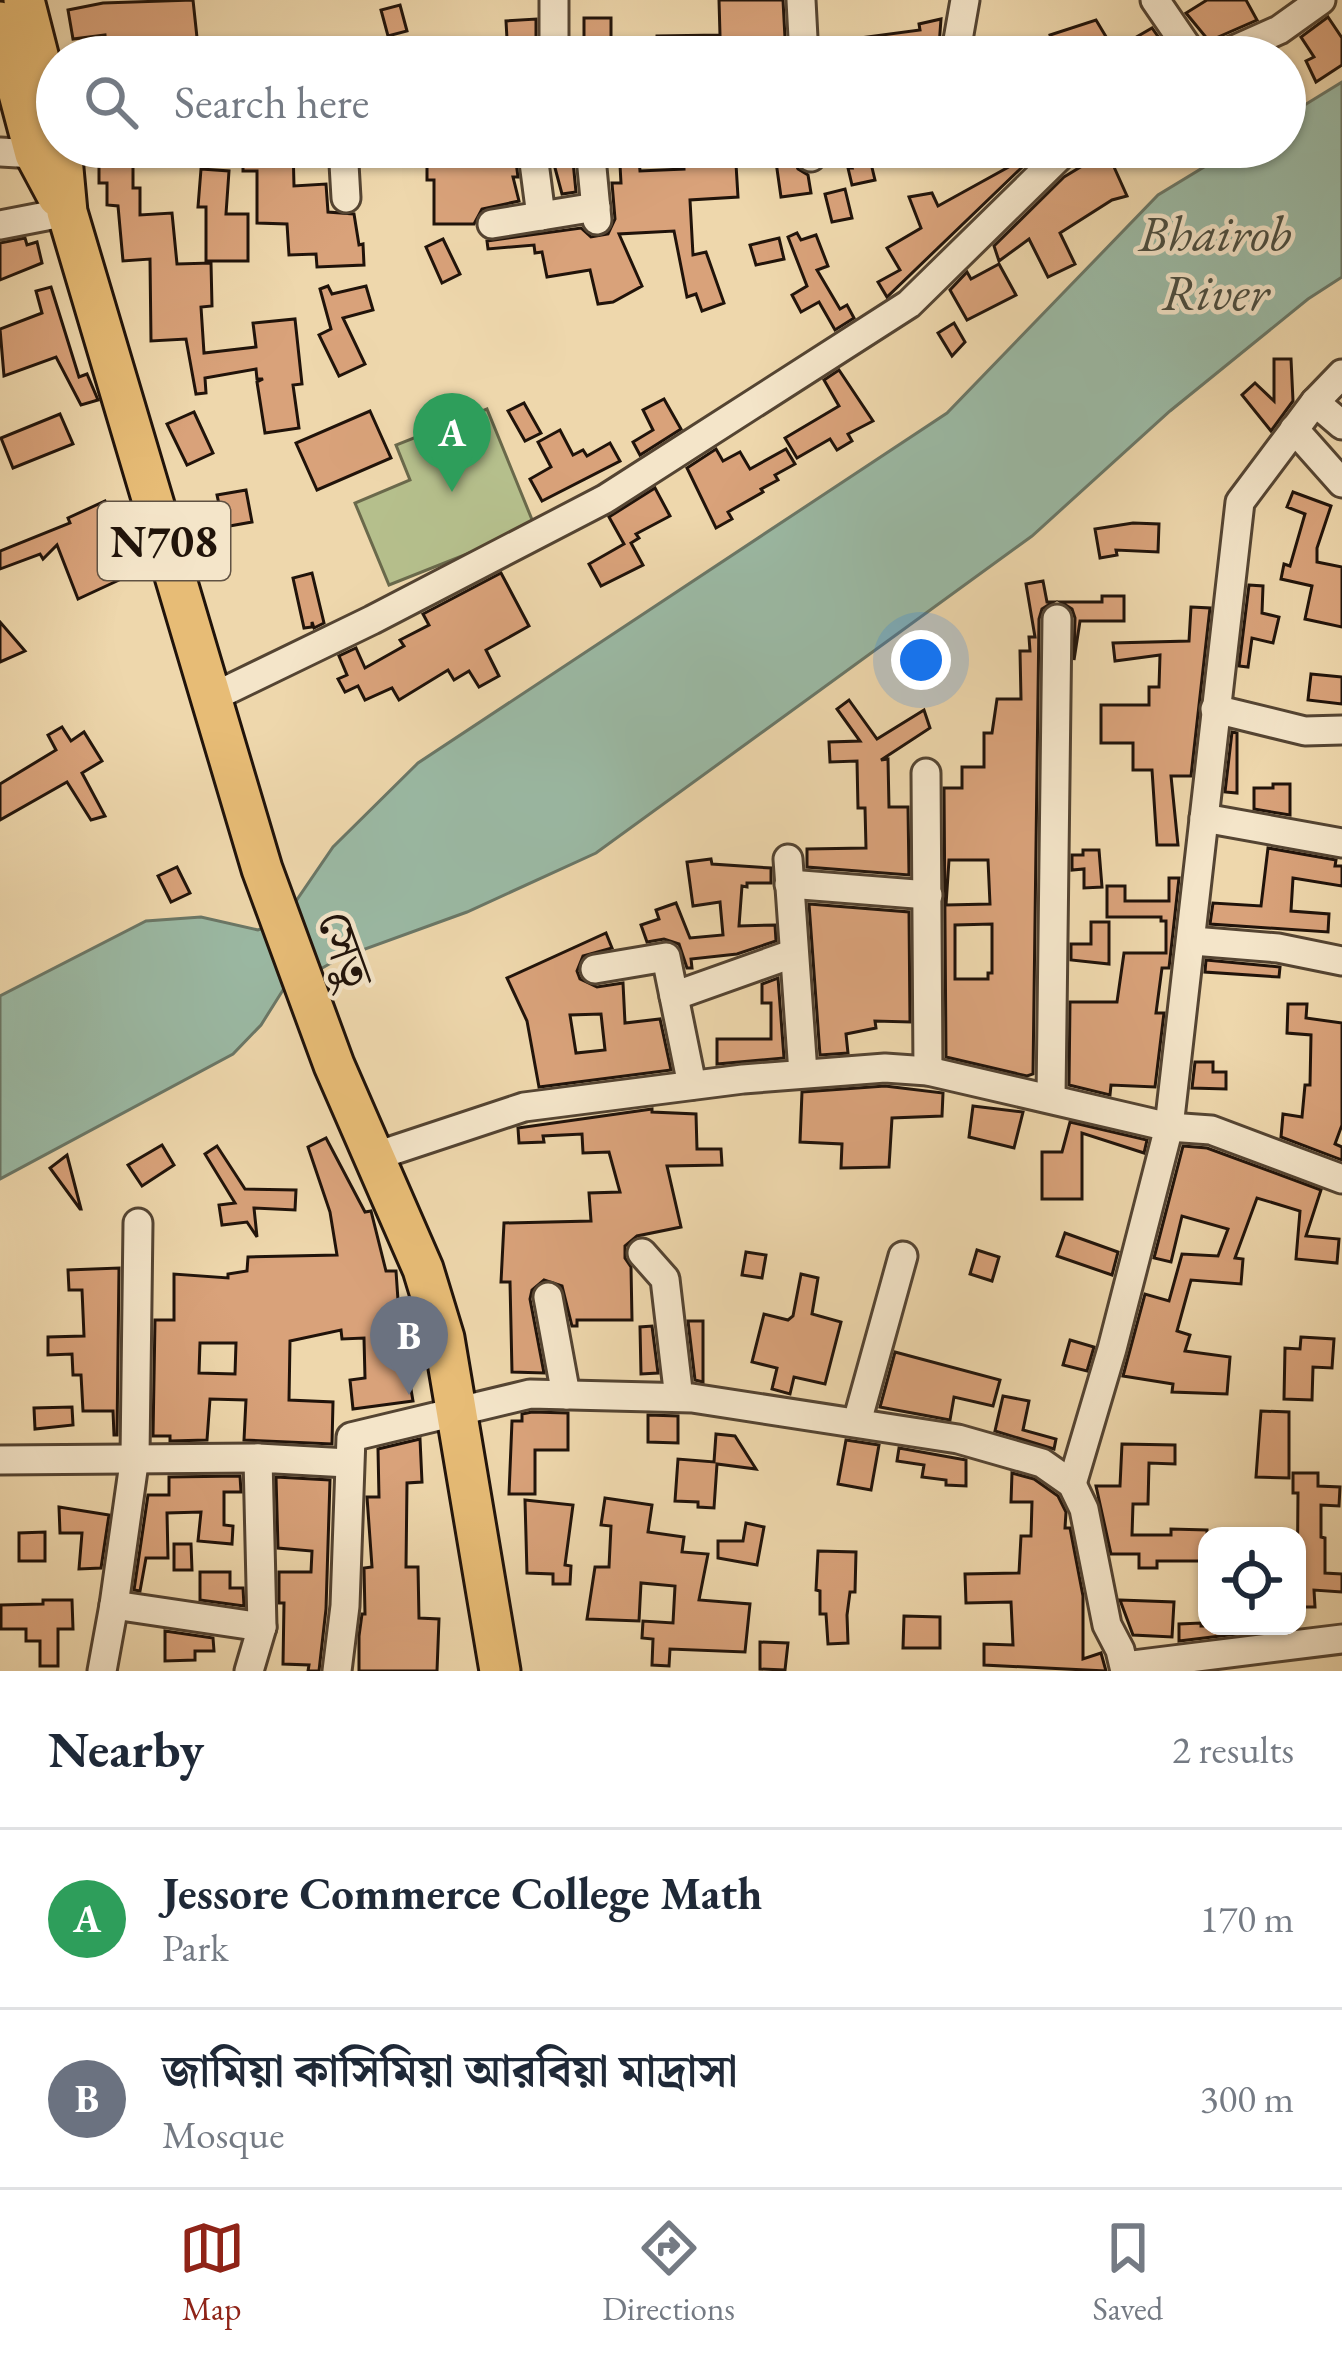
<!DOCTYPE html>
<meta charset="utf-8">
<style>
:root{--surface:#fff;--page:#f6f6f7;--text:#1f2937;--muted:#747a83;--line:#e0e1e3;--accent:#8f2418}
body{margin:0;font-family:"EB Garamond","Noto Serif Bengali",serif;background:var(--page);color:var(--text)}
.controls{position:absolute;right:36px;bottom:36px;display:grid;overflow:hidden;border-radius:24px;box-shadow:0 3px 9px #0004}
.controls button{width:108px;height:108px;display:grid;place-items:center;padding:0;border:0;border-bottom:3px solid var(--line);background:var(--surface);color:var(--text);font:60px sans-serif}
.you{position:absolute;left:921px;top:660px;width:42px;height:42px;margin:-30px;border:9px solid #fff;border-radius:50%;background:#1a73e8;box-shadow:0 0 0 18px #1a73e833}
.badge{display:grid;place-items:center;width:78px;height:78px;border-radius:50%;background:var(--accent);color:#fff;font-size:39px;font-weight:700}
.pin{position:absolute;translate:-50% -99px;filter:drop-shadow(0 3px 6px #0008)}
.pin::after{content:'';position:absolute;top:63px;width:42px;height:36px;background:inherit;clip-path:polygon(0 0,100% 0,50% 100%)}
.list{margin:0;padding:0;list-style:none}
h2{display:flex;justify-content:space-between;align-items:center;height:156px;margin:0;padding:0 48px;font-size:51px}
h2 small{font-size:39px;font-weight:400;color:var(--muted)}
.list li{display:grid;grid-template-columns:78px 1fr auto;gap:36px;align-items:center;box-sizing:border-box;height:180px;padding:0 48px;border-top:3px solid var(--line)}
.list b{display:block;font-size:45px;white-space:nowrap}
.list p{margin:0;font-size:39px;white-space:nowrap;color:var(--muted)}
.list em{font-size:39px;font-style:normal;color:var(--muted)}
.icon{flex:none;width:66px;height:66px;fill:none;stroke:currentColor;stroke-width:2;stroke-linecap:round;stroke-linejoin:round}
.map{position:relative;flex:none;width:1342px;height:1671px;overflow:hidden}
.search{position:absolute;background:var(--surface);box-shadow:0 3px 9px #0004;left:36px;right:36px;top:36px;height:132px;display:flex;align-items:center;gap:30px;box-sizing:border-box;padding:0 42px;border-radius:66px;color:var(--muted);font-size:45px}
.sheet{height:516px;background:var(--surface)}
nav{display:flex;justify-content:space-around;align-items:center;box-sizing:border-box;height:168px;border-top:3px solid var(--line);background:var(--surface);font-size:33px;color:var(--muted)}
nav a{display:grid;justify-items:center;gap:6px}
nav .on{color:var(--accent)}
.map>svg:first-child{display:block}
.green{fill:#b5bf8c;stroke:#6a694b;stroke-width:3}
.water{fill:#9bbaa5;stroke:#6a7767;stroke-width:3}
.building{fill:#d9a27a;stroke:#20130a;stroke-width:3;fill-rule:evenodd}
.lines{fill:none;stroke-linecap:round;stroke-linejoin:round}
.minor-casing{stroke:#544432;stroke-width:33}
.highway-casing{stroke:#20130a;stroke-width:45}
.minor{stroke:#f4e5c9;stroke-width:27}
.highway{stroke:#e7bc76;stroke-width:39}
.labels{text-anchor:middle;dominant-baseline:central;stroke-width:9;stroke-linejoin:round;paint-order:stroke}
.shield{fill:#f4e5c9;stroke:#605243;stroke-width:3}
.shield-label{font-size:45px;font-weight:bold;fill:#20130a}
.street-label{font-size:48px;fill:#20130a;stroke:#f4e5c9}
.water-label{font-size:51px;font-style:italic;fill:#4b4d40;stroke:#f4e5c9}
</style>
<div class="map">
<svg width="1342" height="1671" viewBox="0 0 1342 1671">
<rect width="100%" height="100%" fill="#eed7ac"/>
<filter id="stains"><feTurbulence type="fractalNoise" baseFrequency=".00167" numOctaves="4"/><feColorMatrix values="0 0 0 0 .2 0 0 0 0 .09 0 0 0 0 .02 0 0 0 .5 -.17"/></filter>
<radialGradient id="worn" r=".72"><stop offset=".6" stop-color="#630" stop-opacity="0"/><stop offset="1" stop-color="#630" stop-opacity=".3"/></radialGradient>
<!-- green -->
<polygon class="green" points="487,409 535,527 389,585 355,503 410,480 396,445"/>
<!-- water -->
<polygon class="water" points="1342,82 1342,277 1308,299 1170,411 1032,536 596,853 467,912 340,958 283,990 261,1025 233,1054 0,1179 0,996 146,921 201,917 258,930 283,920 333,847 418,763 947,413 1158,195 1237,147 1285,147 1285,117"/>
<!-- building -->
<g class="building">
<polygon points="193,0 198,47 153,51 153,42 106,45 105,35 73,39 68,10 103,3"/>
<polygon points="719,0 783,0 786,57 657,57 657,36 720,35"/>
<polygon points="1207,0 1246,0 1257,20 1209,41 1186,13"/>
<polygon points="400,5 407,31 388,36 381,10"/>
<polygon points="1328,17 1342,38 1342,65 1316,82 1306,61 1314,57 1301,37"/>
<polygon points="584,18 611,18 611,39 605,39 604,57 584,57"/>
<polygon points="536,19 536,57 508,57 506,21"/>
<polygon points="941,19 939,46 920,50 922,57 853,57 852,39 920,30 919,24"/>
<polygon points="1096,20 1114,50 1152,28 1169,52 1160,57 1057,57 1050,35"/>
<polygon points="243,147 293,147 294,186 326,184 328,212 354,214 359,245 363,244 364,265 317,267 316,254 289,255 287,224 257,223 257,171 243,171"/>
<polygon points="449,147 514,147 518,177 513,177 519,201 482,209 474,224 434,224 434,180 427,180 427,163 449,163"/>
<polygon points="619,147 638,147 640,171 684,169 683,147 786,147 786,156 736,164 738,197 690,200 693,255 706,252 724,303 702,311 696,294 687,297 674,231 619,234 642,286 613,302 598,304 590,270 547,277 542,252 535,253 534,245 488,249 487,241 581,228 591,237 608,234 615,219 612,183 621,183"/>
<polygon points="844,147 867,147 875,180 852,185 848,168 852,168"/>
<polygon points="969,147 1043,147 887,297 878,282 900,270 887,248 921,228 909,197 932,193 938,206 1014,164 968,155"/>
<polygon points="1087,147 1151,147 1114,167 1127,196 1112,200 1060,233 1075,264 1048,277 1029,239 999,261 994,246 1064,177 1087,163 1083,157"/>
<polygon points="572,151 576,192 562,194 551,153"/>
<polygon points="793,159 798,169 808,175 811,193 781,197 776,162"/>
<polygon points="99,164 133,164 133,188 140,188 140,215 172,213 177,264 211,263 212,306 201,307 204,353 256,347 253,323 295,319 302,384 293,385 299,428 265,433 257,382 263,379 257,379 256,369 205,378 206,393 196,394 186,339 151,341 150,259 123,261 118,206 107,205 107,183 99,183"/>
<polygon points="201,169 229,171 226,214 248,214 248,261 206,261 206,207 198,207"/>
<polygon points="845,189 852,218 832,222 825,194"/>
<polygon points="797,233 801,240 816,235 828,266 817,270 840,309 847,305 854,318 835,330 819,302 801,312 792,295 807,286 788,237"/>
<polygon points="25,238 27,245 37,242 42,263 0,280 0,243"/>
<polygon points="779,238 784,259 756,265 750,245"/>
<polygon points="443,239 460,274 442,283 426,247"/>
<polygon points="999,264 1016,295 967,320 950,290 967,272 971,279"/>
<polygon points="328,286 332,294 366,286 373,310 343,318 365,364 339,376 319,335 331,329 320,289"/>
<polygon points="51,287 79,377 87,374 98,400 81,405 56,357 4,376 0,329 42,313 36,291"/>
<polygon points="954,323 965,342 952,356 938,333"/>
<polygon points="1274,359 1291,359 1293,401 1271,431 1242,395 1255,383 1274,401"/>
<polygon points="839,370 873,421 848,434 852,441 837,450 830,439 797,458 785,438 839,406 824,380"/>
<polygon points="664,399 681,429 640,455 633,442 653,430 643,410"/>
<polygon points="524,403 541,433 525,441 508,411"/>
<polygon points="370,411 391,458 317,490 296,443"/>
<polygon points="194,412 213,453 187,465 167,424"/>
<polygon points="60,414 73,444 13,468 1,438"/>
<polygon points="560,430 573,455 583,450 587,456 610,443 620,461 542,501 530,479 551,467 538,442"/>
<polygon points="716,449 723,461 740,452 750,469 786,449 795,464 775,475 778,480 761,489 763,492 728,512 732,519 716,528 687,468"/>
<polygon points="655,488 670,516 636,534 639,538 631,543 643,565 601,586 589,564 624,544 609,517"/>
<polygon points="246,490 252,522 224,527 217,495"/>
<polygon points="1293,492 1331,506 1317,548 1317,562 1342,567 1342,627 1305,619 1312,586 1281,579 1284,564 1290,566 1305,514 1287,507"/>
<polygon points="105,501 117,529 129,523 147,567 78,599 57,545 43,559 40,554 0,569 0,551 70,523 68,518"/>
<polygon points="1133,523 1159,524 1158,552 1116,550 1117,555 1100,558 1095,529"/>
<polygon points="312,573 324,623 314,628 312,622 312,627 304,628 293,578"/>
<polygon points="501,573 529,626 486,650 499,676 479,687 469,671 454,680 448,670 399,700 392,688 365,700 358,686 345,692 338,679 347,675 339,656 356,648 365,668 404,646 400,640 429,625 423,614"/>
<path d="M1043,581L1047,602H1053L1042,609L1039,619L1033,1074L1027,1076L946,1057L944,788H962V767H984V733H992L997,699H1021L1020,651H1030L1029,637H1035L1026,584ZM949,860H988L990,904L946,905ZM992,924V973H988V979H955V925Z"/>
<polygon points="1249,585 1263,586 1262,613 1279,617 1273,643 1252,638 1248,667 1239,666"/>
<polygon points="1102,596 1124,596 1124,621 1080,621 1074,660 1075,618 1072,609 1061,602 1102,602"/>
<polygon points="1191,607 1210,608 1191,776 1171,776 1178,845 1157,845 1152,770 1133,770 1133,743 1101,743 1101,705 1149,705 1149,687 1159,687 1160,655 1115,661 1113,643 1189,641"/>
<polygon points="0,622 25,651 0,662"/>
<polygon points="1311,674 1342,677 1342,704 1308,700"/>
<polygon points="849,700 877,739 924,710 930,728 881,760 888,759 889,807 908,807 909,875 807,867 807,849 866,848 865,808 858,808 857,761 830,762 829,742 860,741 837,709"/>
<polygon points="62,727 71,741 84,732 102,761 82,773 105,816 91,820 67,782 0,820 0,784 56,750 48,735"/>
<polygon points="1232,732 1237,733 1237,793 1225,792"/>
<polygon points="1273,784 1290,784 1290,815 1254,809 1254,788 1273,788"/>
<polygon points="1268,848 1336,860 1335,866 1342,866 1342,886 1293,878 1291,911 1329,914 1328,932 1210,924 1213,903 1261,906"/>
<polygon points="1083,850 1099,850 1102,887 1084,888 1084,869 1072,870 1072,855 1083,855"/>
<polygon points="711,859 712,864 771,868 771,883 747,883 747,887 742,886 739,926 775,925 776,941 737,954 691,959 692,968 687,968 679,944 664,939 647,942 641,925 659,919 656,910 676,903 690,938 723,935 720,902 693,906 687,862"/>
<polygon points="177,867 190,893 171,902 158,876"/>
<polygon points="1169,878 1179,878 1169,968 1162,968 1156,1013 1164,1013 1155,1087 1111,1085 1110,1095 1069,1085 1070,1002 1117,1002 1124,953 1166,953 1166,921 1161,921 1161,917 1107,917 1107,886 1125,886 1125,901 1169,901"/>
<polygon points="809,904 909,912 910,1022 875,1021 876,1028 846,1034 848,1053 820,1055"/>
<polygon points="1091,922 1109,922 1109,964 1071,960 1071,944 1091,944"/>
<path d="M606,933L612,948L583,956L577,971L580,979L597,987L623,983L625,1023L660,1019L671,1070L539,1087L527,1021L507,978ZM601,1014L605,1050L576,1053L570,1015Z"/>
<polygon points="1206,960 1280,967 1279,977 1205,972"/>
<polygon points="778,978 784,1058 717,1064 717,1039 771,1039 771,1003 762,1003 762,984"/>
<polygon points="1288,1004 1307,1004 1306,1018 1342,1023 1342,1125 1335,1144 1342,1147 1342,1160 1281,1137 1283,1114 1302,1117 1305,1085 1310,1085 1311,1035 1287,1033"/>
<polygon points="1195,1062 1213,1062 1213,1072 1226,1072 1226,1089 1192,1088"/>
<polygon points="885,1086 943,1093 942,1116 892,1118 889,1167 841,1168 842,1144 800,1142 802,1092"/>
<polygon points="973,1106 1023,1112 1014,1148 969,1137"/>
<polygon points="652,1109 652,1112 696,1114 697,1149 721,1149 722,1165 667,1166 681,1227 637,1236 625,1246 625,1258 631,1267 632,1320 577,1320 577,1326 572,1326 562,1286 544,1280 532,1290 530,1299 544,1373 512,1372 510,1282 501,1282 504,1223 591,1221 589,1193 620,1192 609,1152 583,1153 582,1134 543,1136 544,1142 519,1143 518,1128"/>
<polygon points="1070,1122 1147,1140 1144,1153 1082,1133 1082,1199 1042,1199 1042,1152 1062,1152"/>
<path d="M326,1138L365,1212L371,1211L386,1271H396L403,1373L408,1372L413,1401L353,1409L350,1380L365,1378L364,1338L342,1339L341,1330L290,1341L289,1400L333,1402L332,1444L244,1440L246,1400L210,1399L207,1440L170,1441V1436H153L155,1320H174V1274L228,1278V1274L247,1271L248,1257L337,1255L330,1212L308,1147ZM200,1343H236L235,1374L199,1373Z"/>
<polygon points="162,1145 174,1165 142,1186 128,1165"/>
<polygon points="217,1146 245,1189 296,1190 295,1210 254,1208 257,1237 247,1222 222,1225 219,1205 235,1203 205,1154"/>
<polygon points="1183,1146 1207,1148 1321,1190 1306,1236 1339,1239 1337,1263 1296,1259 1300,1211 1257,1198 1235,1258 1243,1259 1241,1284 1191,1280 1177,1331 1190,1335 1185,1351 1230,1357 1227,1394 1172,1392 1173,1384 1123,1376 1145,1294 1169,1301 1182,1254 1218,1256 1228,1229 1182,1216 1171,1262 1154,1258"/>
<polygon points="67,1155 81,1209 80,1209 50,1168"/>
<polygon points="1065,1233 1118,1252 1112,1275 1057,1256"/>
<polygon points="977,1250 999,1257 992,1281 970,1274"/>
<polygon points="746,1252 766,1255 762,1278 742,1275"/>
<polygon points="119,1268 117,1435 114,1435 113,1411 83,1411 81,1375 73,1375 72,1354 48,1355 48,1337 84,1336 82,1290 69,1290 68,1270"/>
<polygon points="801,1274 818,1278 812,1314 841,1322 825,1384 794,1377 790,1394 772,1389 777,1368 752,1362 764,1314 788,1320 793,1316"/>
<polygon points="688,1321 703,1321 703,1382 695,1380"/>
<polygon points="652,1326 658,1373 641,1374 640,1327"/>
<polygon points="1301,1337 1334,1339 1332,1368 1313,1367 1312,1400 1284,1399 1285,1348 1300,1349"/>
<polygon points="1070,1340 1094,1347 1087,1371 1063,1365"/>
<polygon points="895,1352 1000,1380 993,1406 954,1397 950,1420 880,1407"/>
<polygon points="1003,1396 1029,1401 1023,1430 1056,1439 1054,1449 995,1431"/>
<polygon points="72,1407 73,1425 35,1429 34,1408"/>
<polygon points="1261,1411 1289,1412 1289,1478 1256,1477"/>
<polygon points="532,1412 568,1413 568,1450 535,1450 535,1494 509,1494 512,1421 522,1421 522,1414"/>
<polygon points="648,1415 678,1416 678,1443 648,1442"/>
<polygon points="716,1434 735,1436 756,1469 717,1464 714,1508 698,1507 698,1502 675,1501 678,1459 714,1462"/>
<polygon points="420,1439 422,1482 407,1483 406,1567 418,1567 419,1618 439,1619 437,1671 359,1671 359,1636 362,1614 365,1614 364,1568 372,1567 367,1497 379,1497 378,1449"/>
<polygon points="846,1440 879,1445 871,1490 838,1484"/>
<polygon points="1122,1444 1175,1445 1175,1464 1149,1463 1148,1504 1133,1504 1132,1535 1171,1535 1171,1529 1207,1530 1207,1561 1157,1561 1157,1568 1139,1568 1139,1554 1111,1554 1096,1486 1120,1486"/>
<polygon points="899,1448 966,1460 966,1486 946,1485 946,1480 922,1477 924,1465 897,1461"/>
<polygon points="1012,1473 1034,1479 1058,1496 1066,1512 1065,1528 1070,1528 1083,1596 1083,1659 1101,1653 1106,1671 984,1665 984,1644 1013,1645 1011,1602 966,1603 965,1574 1019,1573 1021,1536 1031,1536 1032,1502 1011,1502"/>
<polygon points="1293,1473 1318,1473 1318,1486 1340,1487 1339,1506 1321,1505 1321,1537 1325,1538 1325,1573 1342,1574 1342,1592 1314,1590 1315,1607 1297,1607 1298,1493 1293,1493"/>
<polygon points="240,1476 241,1492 224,1492 224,1525 233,1526 232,1544 198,1541 201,1512 167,1513 168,1558 146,1558 140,1591 134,1590 148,1495 169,1495 169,1477"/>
<polygon points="276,1477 330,1480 326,1609 319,1671 308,1671 309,1665 283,1664 284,1603 279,1603 279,1572 311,1572 312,1551 278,1548"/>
<polygon points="605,1498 652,1505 648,1532 684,1537 682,1552 708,1554 699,1600 750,1604 745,1652 670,1649 669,1666 652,1665 653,1639 642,1638 643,1621 673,1623 675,1586 641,1583 639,1621 587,1619 595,1567 609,1567 611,1526 601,1525"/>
<polygon points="525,1500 573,1505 565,1565 571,1566 570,1584 553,1584 553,1574 527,1573"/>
<polygon points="59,1507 109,1515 101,1568 79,1569 82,1533 60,1533"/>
<polygon points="746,1523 764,1527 757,1565 718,1558 718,1541 743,1541"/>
<polygon points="45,1532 45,1561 19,1561 19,1533"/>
<polygon points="174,1544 191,1544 192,1570 174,1570"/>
<polygon points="818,1551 856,1552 855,1592 850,1592 847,1615 848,1643 828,1644 826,1614 820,1614 820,1591 816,1590"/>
<polygon points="200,1572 230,1572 230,1588 243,1588 244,1606 200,1600"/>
<polygon points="43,1600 72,1600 73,1629 58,1629 58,1666 40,1666 40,1641 26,1641 26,1629 1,1629 1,1605 43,1604"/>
<polygon points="1120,1600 1174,1602 1172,1637 1133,1635"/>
<polygon points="904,1616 940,1617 940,1648 903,1648"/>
<polygon points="1201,1623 1201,1626 1294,1627 1179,1641 1179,1624"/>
<polygon points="165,1631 213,1638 214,1651 195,1651 195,1660 165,1661"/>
<polygon points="760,1642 788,1643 785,1670 760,1669"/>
</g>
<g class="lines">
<defs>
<g id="minor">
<polyline points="554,0 554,57"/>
<polyline points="801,0 804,57"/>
<polyline points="1155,0 1194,57"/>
<polyline points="955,57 965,0"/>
<polyline points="1218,57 1279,30 1321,0"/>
<polyline points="343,147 346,198"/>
<polyline points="532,147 541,216"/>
<polyline points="590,147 597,220"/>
<polyline points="808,147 811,157"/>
<polyline points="0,152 35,154"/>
<polyline points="492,224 596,207"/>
<polyline points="0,225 67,212"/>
<polyline points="1315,402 1342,425"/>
<polyline points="1294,429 1342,483"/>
<polyline points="211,698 372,620 605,499 909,304 1069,147"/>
<polyline points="1215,709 1305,731 1342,730"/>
<polyline points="926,773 928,1071"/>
<polyline points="1204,818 1342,843"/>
<polyline points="788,859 803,1073"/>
<polyline points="789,884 928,895"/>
<polyline points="1193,941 1278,948 1342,961"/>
<polyline points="595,969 666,957 692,1085"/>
<polyline points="674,996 792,954"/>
<polyline points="1051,1097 1057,619"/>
<polyline points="373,1157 524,1107 743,1079 885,1068 928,1071 1169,1127 1211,1130 1342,1179"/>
<polyline points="642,1253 665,1279 678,1390"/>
<polyline points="548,1297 566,1395"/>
<polyline points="857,1422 903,1256"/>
<polyline points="0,1460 258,1458"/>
<polyline points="1072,1484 1112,1349 1169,1127 1240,502 1315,402 1342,374"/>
<polyline points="114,1605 135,1456 138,1223"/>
<polyline points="1125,1666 1342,1639"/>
<polyline points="102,1671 114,1605 262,1627"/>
<polyline points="249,1671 262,1627 258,1458 348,1463"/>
<polyline points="337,1671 345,1606 351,1437 530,1394 692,1398 958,1439 1042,1463 1072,1484 1084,1509 1107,1625 1120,1650 1125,1671"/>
</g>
<g id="highway">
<polyline points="24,0 57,129"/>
<polyline points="0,22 35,154 58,197"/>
<polyline points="61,147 67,212 262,869 334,1065 423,1269 444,1338 500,1671"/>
</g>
</defs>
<!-- minor casing -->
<use href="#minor" class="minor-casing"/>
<!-- highway casing -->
<use href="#highway" class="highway-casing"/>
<!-- minor -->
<use href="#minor" class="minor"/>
<!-- highway -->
<use href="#highway" class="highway"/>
</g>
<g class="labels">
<!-- shield labels -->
<rect class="shield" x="98" y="502" width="132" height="78" rx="9"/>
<g class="shield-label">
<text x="164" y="541">N708</text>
</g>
<!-- street labels -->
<g class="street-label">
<text transform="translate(346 949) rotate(70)">সেতু</text>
</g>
<!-- water labels -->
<g class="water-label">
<text x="1215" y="233">Bhairob<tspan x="1215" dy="59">River</tspan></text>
</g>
</g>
<rect width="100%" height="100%" filter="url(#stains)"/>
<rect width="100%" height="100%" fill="url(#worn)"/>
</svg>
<div class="controls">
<button><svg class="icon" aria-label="locate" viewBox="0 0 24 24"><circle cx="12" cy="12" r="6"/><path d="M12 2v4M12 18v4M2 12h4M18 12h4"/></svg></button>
</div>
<div class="you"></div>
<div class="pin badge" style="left:452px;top:492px;background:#2e9e5b">A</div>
<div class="pin badge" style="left:409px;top:1395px;background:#6b7280">B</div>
<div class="search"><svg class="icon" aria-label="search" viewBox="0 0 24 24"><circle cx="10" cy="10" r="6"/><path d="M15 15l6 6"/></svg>Search here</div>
</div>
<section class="sheet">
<h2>Nearby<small>2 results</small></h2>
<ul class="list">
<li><span class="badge" style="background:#2e9e5b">A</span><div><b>Jessore Commerce College Math</b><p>Park</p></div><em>170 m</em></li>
<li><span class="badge" style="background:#6b7280">B</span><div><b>জামিয়া কাসিমিয়া আরবিয়া মাদ্রাসা</b><p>Mosque</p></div><em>300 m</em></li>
</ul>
</section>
<nav>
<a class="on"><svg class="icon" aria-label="map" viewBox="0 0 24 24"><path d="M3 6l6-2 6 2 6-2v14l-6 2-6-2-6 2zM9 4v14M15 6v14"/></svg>Map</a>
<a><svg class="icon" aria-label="directions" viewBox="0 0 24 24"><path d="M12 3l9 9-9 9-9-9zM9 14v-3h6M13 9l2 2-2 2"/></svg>Directions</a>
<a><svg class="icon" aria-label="saved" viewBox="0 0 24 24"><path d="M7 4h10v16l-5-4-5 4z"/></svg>Saved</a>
</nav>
